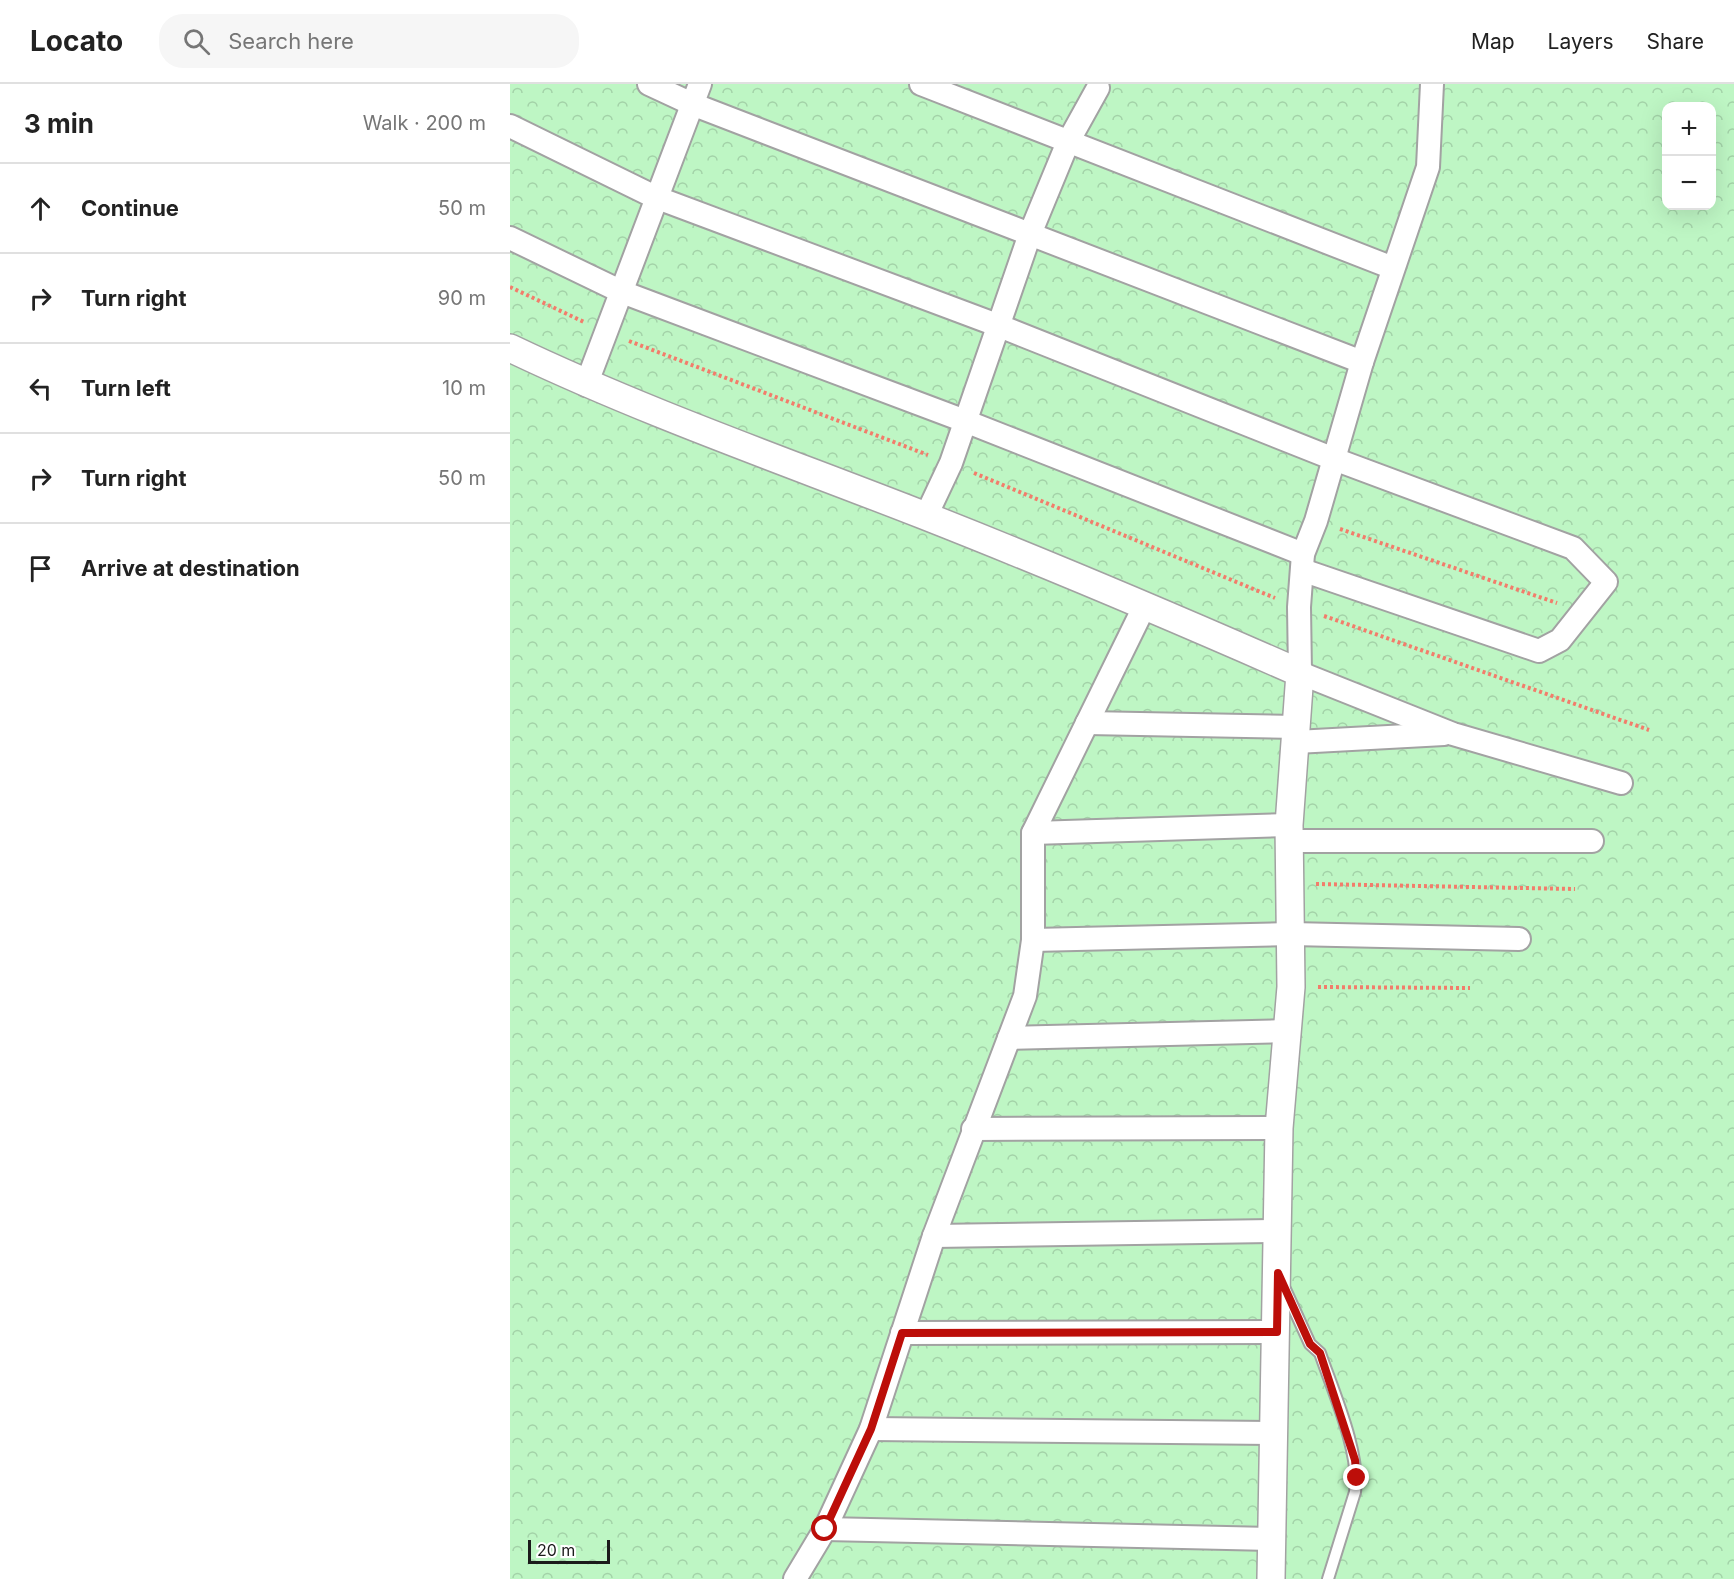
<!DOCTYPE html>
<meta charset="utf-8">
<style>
:root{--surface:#fff;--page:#f6f6f6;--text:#222;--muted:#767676;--line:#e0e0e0}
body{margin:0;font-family:Inter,sans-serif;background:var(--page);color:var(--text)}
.controls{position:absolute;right:18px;top:18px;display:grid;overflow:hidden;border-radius:12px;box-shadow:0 6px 24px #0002}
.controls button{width:54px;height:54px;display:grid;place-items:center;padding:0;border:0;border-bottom:2px solid var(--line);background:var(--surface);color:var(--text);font:30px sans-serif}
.scale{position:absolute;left:18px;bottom:15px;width:82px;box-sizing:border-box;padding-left:6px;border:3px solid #1b1b1b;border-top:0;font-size:16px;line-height:21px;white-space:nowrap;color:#1b1b1b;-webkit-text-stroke:4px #fff;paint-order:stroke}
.stop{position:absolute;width:18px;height:18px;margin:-14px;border:4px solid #bc0e09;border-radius:50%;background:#fff}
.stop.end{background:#bc0e09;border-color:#fff;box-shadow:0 2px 6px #0008}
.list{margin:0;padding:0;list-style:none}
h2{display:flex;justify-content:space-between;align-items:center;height:78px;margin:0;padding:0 24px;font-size:26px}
h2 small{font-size:20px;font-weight:400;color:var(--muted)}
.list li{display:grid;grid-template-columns:39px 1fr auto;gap:18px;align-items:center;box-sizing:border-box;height:90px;padding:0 24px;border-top:2px solid var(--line)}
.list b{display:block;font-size:22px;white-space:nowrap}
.list em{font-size:20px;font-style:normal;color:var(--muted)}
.icon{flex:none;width:33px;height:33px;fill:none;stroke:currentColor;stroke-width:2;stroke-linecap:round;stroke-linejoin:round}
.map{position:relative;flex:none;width:1224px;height:1495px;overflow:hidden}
header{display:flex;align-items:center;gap:36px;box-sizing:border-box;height:84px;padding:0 30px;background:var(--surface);border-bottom:2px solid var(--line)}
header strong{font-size:28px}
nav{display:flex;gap:33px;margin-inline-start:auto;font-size:21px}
.search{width:420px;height:54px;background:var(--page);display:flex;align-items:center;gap:15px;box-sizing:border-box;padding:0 21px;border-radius:24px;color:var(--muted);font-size:22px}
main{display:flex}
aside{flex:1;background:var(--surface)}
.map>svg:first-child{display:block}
.park{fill:url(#park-crowns);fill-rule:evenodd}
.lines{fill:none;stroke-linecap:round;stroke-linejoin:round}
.service-casing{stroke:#a2a2a2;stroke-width:14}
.minor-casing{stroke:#a2a2a2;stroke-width:26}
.tertiary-casing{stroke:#a2a2a2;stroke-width:30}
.path{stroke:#f27d6b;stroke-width:4;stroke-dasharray:3 3;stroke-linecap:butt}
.service{stroke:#fff;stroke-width:10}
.minor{stroke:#fff;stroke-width:22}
.tertiary{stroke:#fff;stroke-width:27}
.route{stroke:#bc0e09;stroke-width:8}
</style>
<header>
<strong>Locato</strong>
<div class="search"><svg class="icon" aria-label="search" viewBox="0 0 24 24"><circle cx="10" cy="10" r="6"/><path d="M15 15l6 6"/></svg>Search here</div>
<nav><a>Map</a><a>Layers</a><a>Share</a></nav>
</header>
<main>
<aside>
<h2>3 min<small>Walk · 200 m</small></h2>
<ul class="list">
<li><svg class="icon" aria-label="ahead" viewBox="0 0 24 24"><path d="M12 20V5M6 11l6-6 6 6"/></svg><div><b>Continue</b></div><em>50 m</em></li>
<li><svg class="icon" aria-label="right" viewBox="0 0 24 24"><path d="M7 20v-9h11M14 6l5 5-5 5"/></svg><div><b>Turn right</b></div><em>90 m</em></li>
<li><svg class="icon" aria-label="left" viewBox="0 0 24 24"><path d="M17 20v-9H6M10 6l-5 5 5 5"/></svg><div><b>Turn left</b></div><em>10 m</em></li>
<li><svg class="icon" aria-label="right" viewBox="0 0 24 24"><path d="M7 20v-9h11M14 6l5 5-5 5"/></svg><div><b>Turn right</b></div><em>50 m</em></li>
<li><svg class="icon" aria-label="arrive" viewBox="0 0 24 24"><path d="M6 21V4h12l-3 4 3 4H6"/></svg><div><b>Arrive at destination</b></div></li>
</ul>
</aside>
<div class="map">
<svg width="1224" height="1495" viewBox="0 0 1224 1495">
<defs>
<pattern id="park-crowns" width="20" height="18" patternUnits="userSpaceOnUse" patternTransform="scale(1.5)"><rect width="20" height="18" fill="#bef6c4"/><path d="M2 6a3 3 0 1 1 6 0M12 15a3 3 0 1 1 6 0" fill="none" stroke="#a3d2a8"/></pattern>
</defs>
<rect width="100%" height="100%" fill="#ece9e1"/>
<!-- park -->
<path class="park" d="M0,0H1224V1495H0ZM1156,22H1202V122H1156Z"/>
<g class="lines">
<defs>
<path id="service" d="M774,1203L800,1260L810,1269C823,1307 851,1370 845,1408L818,1495"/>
<g id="minor">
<polyline points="139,0 182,20 852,278"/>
<polyline points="411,0 883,184"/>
<polyline points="922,0 918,83 852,278 806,437 793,470 789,523 790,589 943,650 1111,699"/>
<polyline points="0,42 145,113 487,241 824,375 1063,464 1096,498 1050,556 1029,567 792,486"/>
<polyline points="0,154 112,208 455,337 793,470"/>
<polyline points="76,301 190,0"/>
<polyline points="416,432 441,379 520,150 558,58 588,4"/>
<polyline points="577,639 787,643"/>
<polyline points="786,658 934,650"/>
<polyline points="523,749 779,741"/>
<polyline points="779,757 1082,757"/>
<polyline points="523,856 781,850 1009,855"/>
<polyline points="499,954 778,947"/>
<polyline points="463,1045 769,1044"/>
<polyline points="424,1152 768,1147"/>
<polyline points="392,1249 767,1248"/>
<polyline points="361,1345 765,1349"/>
<polyline points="315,1445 761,1455"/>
<polyline points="285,1495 315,1445 361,1345 424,1152 515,912 523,856 523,749 635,521"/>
</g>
<path id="tertiary" d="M0,264C134,328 275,377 413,431C540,481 665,534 790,589L779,741L781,903L769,1044L761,1495"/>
</defs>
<!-- service casing -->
<use href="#service" class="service-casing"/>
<!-- minor casing -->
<use href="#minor" class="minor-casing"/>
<!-- tertiary casing -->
<use href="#tertiary" class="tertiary-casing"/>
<!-- path -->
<g class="path">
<polyline points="0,203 74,238"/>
<polyline points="119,257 418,371"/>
<polyline points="464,389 765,514"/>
<polyline points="830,445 1047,519"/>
<polyline points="814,532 1139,646"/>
<polyline points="806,800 1065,805"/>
<polyline points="808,903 960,904"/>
</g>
<!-- service -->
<use href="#service" class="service"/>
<!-- minor -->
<use href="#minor" class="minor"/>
<!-- tertiary -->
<use href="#tertiary" class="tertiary"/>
</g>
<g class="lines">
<!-- route -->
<polyline class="route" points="315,1445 361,1345 392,1249 767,1248 768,1189 800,1260 810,1269 845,1376 847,1394"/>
</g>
</svg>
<div class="controls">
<button>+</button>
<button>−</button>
</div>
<div class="scale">20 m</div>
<div class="stop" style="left:315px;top:1445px"></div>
<div class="stop end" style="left:847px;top:1394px"></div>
</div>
</main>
